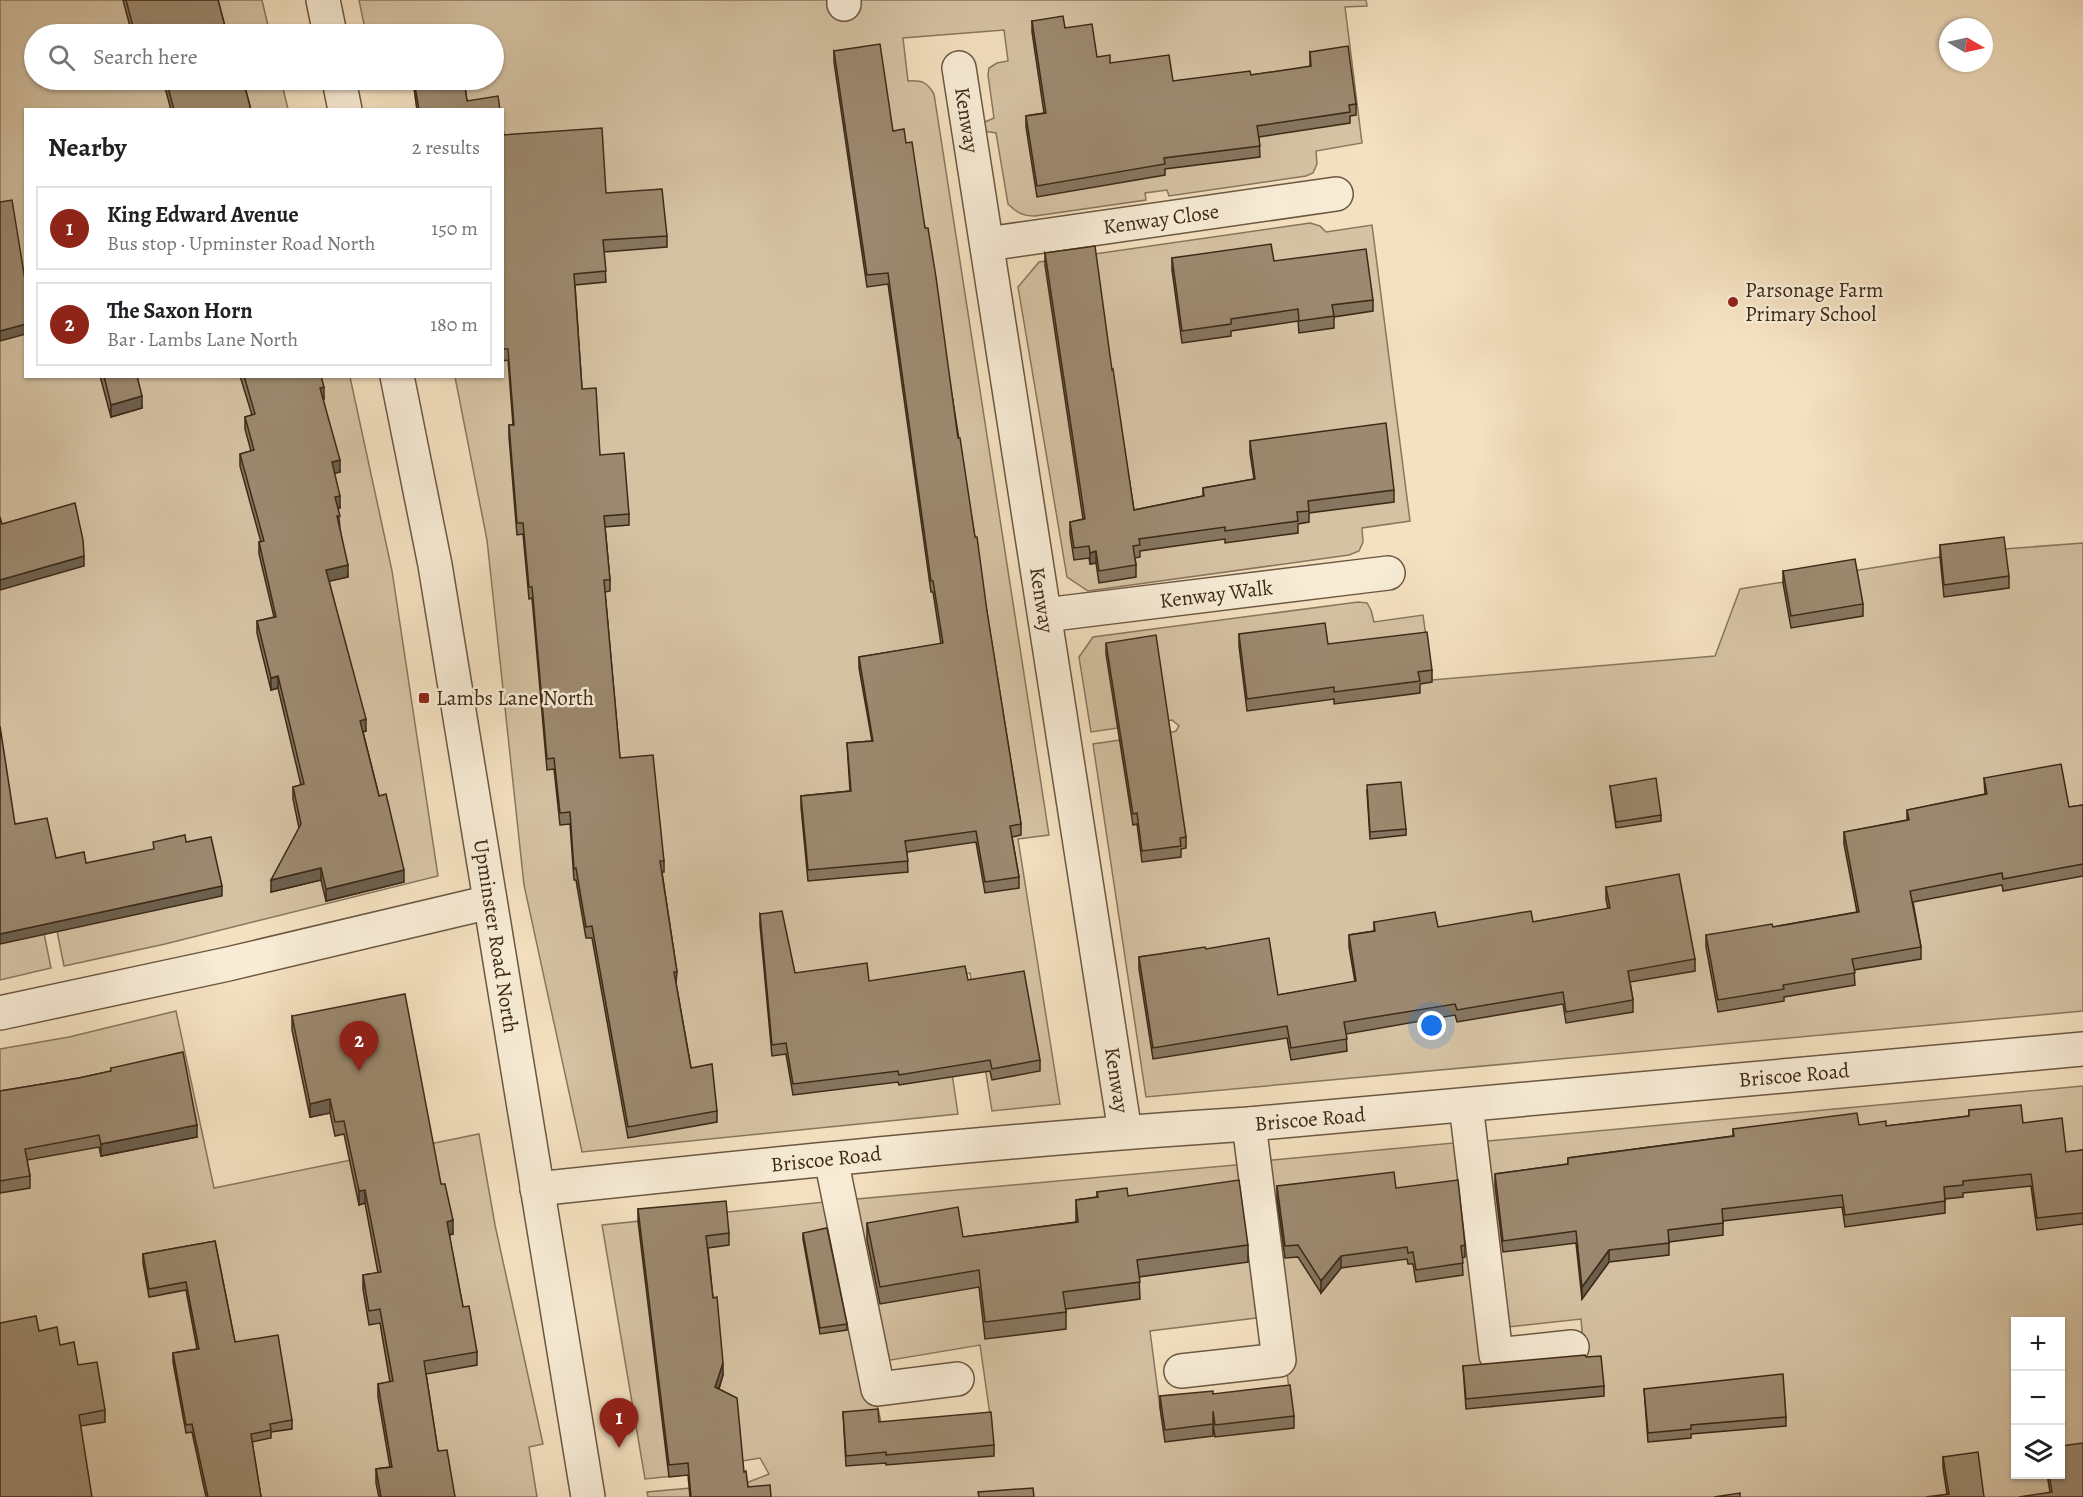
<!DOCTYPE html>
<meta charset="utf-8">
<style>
:root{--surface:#fff;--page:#f6f6f6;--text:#202124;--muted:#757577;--line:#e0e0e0;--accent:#8f2418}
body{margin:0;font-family:Alegreya,serif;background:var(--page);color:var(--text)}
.controls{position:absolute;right:18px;bottom:18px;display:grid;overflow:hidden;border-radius:0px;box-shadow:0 2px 4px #0004}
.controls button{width:54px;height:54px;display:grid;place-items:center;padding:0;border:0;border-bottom:2px solid var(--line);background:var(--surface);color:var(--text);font:30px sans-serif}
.compass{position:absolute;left:1939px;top:18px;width:54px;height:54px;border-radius:50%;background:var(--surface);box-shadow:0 2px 4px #0004;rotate:99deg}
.you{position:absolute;left:1432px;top:1026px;width:21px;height:21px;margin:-15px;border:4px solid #fff;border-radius:50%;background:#1a73e8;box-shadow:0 0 0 9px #1a73e833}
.badge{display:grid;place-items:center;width:39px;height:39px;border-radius:50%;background:var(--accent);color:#fff;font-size:20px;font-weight:700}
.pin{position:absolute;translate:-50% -50px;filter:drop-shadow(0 2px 3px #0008)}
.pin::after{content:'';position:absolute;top:32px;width:21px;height:18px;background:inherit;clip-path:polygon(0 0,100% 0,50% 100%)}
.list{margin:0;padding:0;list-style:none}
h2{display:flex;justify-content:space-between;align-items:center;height:78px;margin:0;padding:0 24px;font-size:26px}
h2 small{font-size:20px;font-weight:400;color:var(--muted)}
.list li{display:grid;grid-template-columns:39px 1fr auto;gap:18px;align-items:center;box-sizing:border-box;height:84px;margin:0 12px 12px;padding:0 12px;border:2px solid var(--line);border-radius:0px}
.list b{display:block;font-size:22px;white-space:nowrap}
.list p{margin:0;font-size:20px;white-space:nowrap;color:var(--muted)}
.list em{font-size:20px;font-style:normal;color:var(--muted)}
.icon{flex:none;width:33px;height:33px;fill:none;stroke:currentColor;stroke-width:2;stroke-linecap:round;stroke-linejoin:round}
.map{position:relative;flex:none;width:2083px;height:1497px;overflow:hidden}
.search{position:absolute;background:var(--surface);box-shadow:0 2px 4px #0004;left:24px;top:24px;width:480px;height:66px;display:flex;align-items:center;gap:15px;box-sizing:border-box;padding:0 21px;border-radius:33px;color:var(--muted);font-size:22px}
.panel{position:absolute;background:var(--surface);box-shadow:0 2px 4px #0004;left:24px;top:108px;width:480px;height:270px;border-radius:0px}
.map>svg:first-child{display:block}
.green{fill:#d5c2a3;stroke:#89765d;stroke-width:1.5;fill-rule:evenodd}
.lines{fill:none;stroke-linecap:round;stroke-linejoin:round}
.minor-casing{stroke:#6b5741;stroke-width:36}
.minor{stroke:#f8ecd6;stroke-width:33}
.wall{fill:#86765f;stroke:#3d2917;stroke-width:1.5}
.shaded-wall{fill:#6d604e;stroke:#3d2917;stroke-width:1.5}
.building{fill:#9c896f;stroke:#3d2917;stroke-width:1.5}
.poi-dot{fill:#8f2418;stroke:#f8ecd6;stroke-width:2}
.labels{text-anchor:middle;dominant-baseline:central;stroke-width:5;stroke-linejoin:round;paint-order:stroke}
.street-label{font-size:21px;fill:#3d2917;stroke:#f8ecd6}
.poi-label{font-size:21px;fill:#3d2917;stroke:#f8ecd6;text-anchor:start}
</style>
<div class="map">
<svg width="2083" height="1497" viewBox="0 0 2083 1497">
<rect width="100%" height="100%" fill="#f4e1c0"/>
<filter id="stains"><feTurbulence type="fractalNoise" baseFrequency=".00333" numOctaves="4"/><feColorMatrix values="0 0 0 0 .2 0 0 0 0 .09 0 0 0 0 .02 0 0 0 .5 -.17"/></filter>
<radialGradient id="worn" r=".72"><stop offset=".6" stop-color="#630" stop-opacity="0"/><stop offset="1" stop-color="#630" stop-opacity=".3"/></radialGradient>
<!-- green -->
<g class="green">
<polygon points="0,0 262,0 270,34 34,34 34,80 281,80 288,109 26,110 26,376 350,377 392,571 438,876 165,944 64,966 47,881 34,884 51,968 0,980"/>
<path d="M359,0H1366L1367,6L1345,7L1362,143L1316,151L1317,164L1313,173L1306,176L1169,196L1167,190L1145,193L1146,200L1035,216C1023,216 1017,213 1008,204L996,133L969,129L994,118L988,75L989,68L997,63L1008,61L1004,30L903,38L908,81C922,80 927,82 934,94L1049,835L1018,839L1060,1104L992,1111L970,973L938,978L958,1114L582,1152L524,885L487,540L455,377L502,376V110L417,109L413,80H494V34H366Z"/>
<polygon points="1310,223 1320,226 1326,232 1372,225 1410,521 1362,528 1363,542 1359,551 1349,555 1088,591 1067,577 1018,287 1039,262"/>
<polygon points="2083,543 2083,1011 1146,1097 1093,744 1169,733 1176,731 1179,726 1172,720 1091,732 1079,657 1093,637 1358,602 1367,603 1371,610 1374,622 1423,615 1432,680 1715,656 1740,589 1940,557 2004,549"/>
<polygon points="176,1011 214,1188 479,1134 495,1225 543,1444 529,1447 537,1497 0,1497 0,1049 69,1037"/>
<path d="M2083,1086V1486L2051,1497H648L647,1492L746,1483L769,1474L760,1458L742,1461L722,1471L645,1479L602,1225L834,1201L883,1432L991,1422L980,1345L879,1362L846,1200L1246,1164L1264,1317L1150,1331L1160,1408L1290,1397L1261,1161L1464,1142L1491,1407L1585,1365L1581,1319L1499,1328L1477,1142ZM2016,1322H2060V1474H2016Z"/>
</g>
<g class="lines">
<defs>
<g id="minor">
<polyline points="323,0 330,34"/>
<polyline points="844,0 844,4"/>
<polyline points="959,68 1125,1132"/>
<polyline points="339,80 345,110"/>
<polyline points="987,244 1336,194"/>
<polyline points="397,376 435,565 588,1497"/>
<polyline points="1045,615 1388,573"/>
<polyline points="0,1013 228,964 490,902"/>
<polyline points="1466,1105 1496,1355 1572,1347"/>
<polyline points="831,1159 878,1389 957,1379"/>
<path d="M537,1189C774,1164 1011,1139 1249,1124L2083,1049"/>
<polyline points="1181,1371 1279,1360 1249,1124"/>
</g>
</defs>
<!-- minor casing -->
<use href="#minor" class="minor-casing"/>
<!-- minor -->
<use href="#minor" class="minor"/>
</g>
<!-- wall -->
<g class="wall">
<polygon points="123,0 218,0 227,34 132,34"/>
<polygon points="1032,21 1065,28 1097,57 1110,63 1173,81 1251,75 1310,67 1310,52 1356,104 1356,115 1350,116 1350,123 1259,137 1260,157 1165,169 1165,175 1037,197 1026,127 1026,116 1044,113 1032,32"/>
<polygon points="834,51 893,131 906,143 925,228 1021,824 1021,835 1012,837 1019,877 1019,888 985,893 976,842 907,852 908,872 808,881 801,807 801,796 850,791 847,743 872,741 859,668 859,657 941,644 933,592 931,592 888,284 867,287 834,62"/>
<polygon points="163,80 243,80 251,110 171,110"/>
<polygon points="413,80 464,80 467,101 500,110 417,110"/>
<polygon points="502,124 504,135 606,193 667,236 667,247 604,252 606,282 575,285 582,389 600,455 629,514 629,525 605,527 610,580 610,591 605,592 620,758 664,861 664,872 662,872 677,972 676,983 691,1068 717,1111 717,1122 628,1138 592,938 586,938 576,880 574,880 570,824 560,825 554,769 547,770 532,598 529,599 523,534 517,535 509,437 509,425 513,425 508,360 502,361"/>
<polygon points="1045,253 1112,370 1134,510 1203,496 1203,488 1254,479 1250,453 1250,441 1394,490 1394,502 1309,513 1309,522 1298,524 1298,533 1225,543 1225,539 1140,551 1140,557 1135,558 1136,565 1136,577 1099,583 1096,563 1090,564 1089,558 1074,560 1070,534 1070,522 1083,519 1045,265"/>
<polygon points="1172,258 1274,261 1373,300 1373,311 1334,317 1334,328 1299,333 1298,321 1231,331 1231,336 1182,343 1172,270"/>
<polygon points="100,376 137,376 142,408 111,417"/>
<polygon points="240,376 321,376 324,399 323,400 340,472 334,473 340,508 338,508 340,528 348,577 329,581 366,731 363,732 379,796 404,882 326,901 321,880 271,892 299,828 293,799 293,787 301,785 278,688 271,690 257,633 257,621 274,617 259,554 259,542 261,542 240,466 240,454 251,451 245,429 245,417 252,415"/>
<polygon points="1940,545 2009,576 2009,588 1944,597 1940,557"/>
<polygon points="1783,571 1863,604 1863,616 1791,628 1783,583"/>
<polygon points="1239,634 1328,644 1432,670 1432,682 1420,684 1420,693 1334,704 1334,699 1247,711 1239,646"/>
<polygon points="1106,643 1186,837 1186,848 1181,849 1181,857 1142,862 1137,824 1133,825 1106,654"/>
<polygon points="1984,778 2069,807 2083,805 2083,876 2003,891 2002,885 1913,902 1921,947 1921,959 1854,970 1855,985 1784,997 1784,1001 1718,1012 1706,947 1706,935 1773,927 1857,912 1844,844 1844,832 1907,820 1907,810 1985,794"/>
<polygon points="1610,786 1661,815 1661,821 1616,828"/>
<polygon points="1367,791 1406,829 1406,835 1370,839"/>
<polygon points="1606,887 1695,959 1695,971 1630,982 1633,1000 1633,1012 1566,1023 1563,1004 1457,1022 1455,1015 1346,1034 1347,1051 1291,1060 1287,1038 1153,1059 1139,969 1139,957 1206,949 1278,995 1355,982 1349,947 1349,935 1374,931 1374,922 1438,927 1533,922 1608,909 1606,899"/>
<polygon points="760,914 795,973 869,981 968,980 1040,1060 1040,1071 992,1080 990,1071 899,1085 898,1082 793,1095 786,1054 772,1056 760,925"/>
<polygon points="292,1016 441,1184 453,1234 449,1235 463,1307 477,1352 477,1365 426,1374 438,1451 455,1497 379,1497 376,1483 376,1469 390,1467 378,1397 378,1384 390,1382 380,1323 369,1325 363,1289 363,1275 378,1273 365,1203 359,1205 344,1134 335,1136 330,1113 310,1117 292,1030"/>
<polygon points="111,1068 197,1137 101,1156 99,1147 27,1160 30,1176 30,1188 0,1193 0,1091 79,1078 111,1071"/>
<polygon points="1969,1110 2023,1123 2066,1152 2083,1150 2083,1224 2037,1230 2031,1186 1963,1193 1963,1197 1945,1199 1945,1213 1845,1227 1842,1207 1723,1221 1723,1235 1669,1242 1669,1255 1609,1262 1582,1299 1576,1243 1503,1252 1495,1186 1495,1174 1568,1164 1568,1158 1733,1136 1733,1129 1859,1125 1886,1126 1969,1116"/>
<polygon points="1277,1186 1396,1188 1465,1245 1465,1257 1462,1258 1463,1275 1416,1282 1413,1264 1408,1264 1407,1259 1341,1268 1321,1293 1298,1257 1285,1258 1277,1198"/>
<polygon points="1097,1192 1128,1196 1248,1245 1248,1262 1139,1277 1140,1299 1066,1309 1066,1329 985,1339 979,1287 880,1304 867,1240 867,1223 963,1237 1076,1222 1076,1200 1097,1197"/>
<polygon points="638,1209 729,1233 729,1245 708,1248 713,1298 723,1375 719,1389 748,1487 771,1497 690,1497 688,1475 669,1477 638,1221"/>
<polygon points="803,1233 847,1324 847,1330 820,1334 803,1239"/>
<polygon points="215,1241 235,1342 292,1420 292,1429 271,1432 271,1438 252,1442 261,1497 206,1497 192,1432 186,1433 173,1362 173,1353 197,1349 186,1290 149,1297 143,1263 143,1254"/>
<polygon points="39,1331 60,1345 78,1365 105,1410 105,1422 81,1426"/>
<polygon points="1463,1366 1604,1386 1604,1396 1466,1409"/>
<polygon points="1644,1389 1786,1417 1786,1426 1691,1434 1691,1438 1648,1442"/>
<polygon points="1213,1394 1294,1416 1294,1428 1215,1437 1213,1424 1213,1436 1165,1442 1160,1408 1160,1396"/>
<polygon points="843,1412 879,1422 994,1445 994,1456 886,1465 886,1463 846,1466"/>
<polygon points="1943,1457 1984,1497 1947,1494 1943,1468"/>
<polygon points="2047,1474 2061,1474 2083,1497 2050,1492"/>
</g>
<!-- shaded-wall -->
<g class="shaded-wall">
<polygon points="26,324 26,334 0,341 0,331"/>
<polygon points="324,387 324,399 320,400 320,388"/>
<polygon points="142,396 142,408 111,417 111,405"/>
<polygon points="340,460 340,472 332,474 332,462"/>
<polygon points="340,496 340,508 335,509 335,497"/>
<polygon points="1096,551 1096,563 1090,564 1090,553"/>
<polygon points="84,556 84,566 0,590 0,580"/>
<polygon points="348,565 348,577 326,582 326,570"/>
<polygon points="278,676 278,688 271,690 271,678"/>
<polygon points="366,719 366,731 360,733 360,721"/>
<polygon points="321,868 321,880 271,892 271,880"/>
<polygon points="404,870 404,882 326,901 326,889"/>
<polygon points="222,886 222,896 0,944 0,934"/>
<polygon points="330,1099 330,1113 310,1117 310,1104"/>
<polygon points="197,1125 197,1137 101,1156 101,1144"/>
<polygon points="365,1190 365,1203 359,1205 359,1191"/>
<polygon points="453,1220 453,1234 447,1235 447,1222"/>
<polygon points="1609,1250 1609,1262 1582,1299 1582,1287"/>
<polygon points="1341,1256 1341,1268 1321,1293 1321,1281"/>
<polygon points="723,1363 723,1375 715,1399 715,1387"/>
</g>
<!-- building -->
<g class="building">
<polygon points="126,0 218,0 227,34 135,34"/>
<polygon points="1063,16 1065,28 1092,24 1097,57 1110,55 1110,63 1169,55 1173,81 1250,71 1251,75 1311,66 1310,52 1348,46 1356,104 1349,105 1350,112 1257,126 1260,146 1164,158 1165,164 1037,186 1026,116 1046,113 1032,21"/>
<polygon points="880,44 893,131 904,129 906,143 912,142 925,228 928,228 936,277 958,438 960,438 975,537 977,537 987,611 1021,824 1010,826 1019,877 985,882 976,831 905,841 908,861 808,870 801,796 851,791 847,743 873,741 859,657 943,643 933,581 931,581 888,273 867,275 834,51"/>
<polygon points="166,80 243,80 251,110 174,110"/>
<polygon points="414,80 464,80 467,101 498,96 500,110 419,110"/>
<polygon points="602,128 606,193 662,189 667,236 603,240 606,271 574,274 582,389 596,388 600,455 624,453 629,514 604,516 610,580 604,580 620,758 653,755 664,861 660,861 677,972 674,972 691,1068 712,1064 717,1111 628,1127 592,926 586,927 576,868 574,869 570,812 560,813 554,758 547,759 532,587 529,587 523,523 517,523 509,425 514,425 508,349 502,349 502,135"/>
<polygon points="12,200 26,286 26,324 0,331 0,202"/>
<polygon points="1271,244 1274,261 1366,249 1373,300 1332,305 1334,316 1299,321 1298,309 1231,319 1231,324 1182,331 1172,258"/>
<polygon points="1095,246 1112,370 1113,369 1134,510 1204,496 1203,488 1255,479 1250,441 1386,423 1394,490 1308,501 1309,511 1297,512 1298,521 1225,531 1225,527 1139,539 1140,545 1133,546 1136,565 1099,571 1096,551 1090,553 1089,546 1074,548 1070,522 1085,519 1045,253"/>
<polygon points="104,376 137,376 142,396 111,405"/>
<polygon points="244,376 321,376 324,387 320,388 340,460 332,462 340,496 335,497 340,516 337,516 348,565 326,570 366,719 360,721 379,796 386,794 404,870 326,889 321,868 271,880 301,824 293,787 304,784 278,676 271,678 257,621 276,617 259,542 264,541 240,454 254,450 245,417 255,414"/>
<polygon points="75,503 83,540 84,556 0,580 0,517 2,524"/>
<polygon points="2004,537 2009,576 1944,585 1940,545"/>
<polygon points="1855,559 1863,604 1791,616 1783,571"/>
<polygon points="1325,623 1328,644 1427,632 1432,670 1418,672 1420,681 1334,692 1334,687 1247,699 1239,634"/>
<polygon points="1156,635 1186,837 1180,838 1181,846 1142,851 1137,813 1133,814 1106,643"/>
<polygon points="0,726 15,824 47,818 56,858 84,852 86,863 154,849 153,842 185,835 186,842 211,837 222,886 0,934"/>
<polygon points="2061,764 2069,807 2083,805 2083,864 2003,879 2002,873 1910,891 1921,947 1852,959 1855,973 1783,985 1784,989 1718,1000 1706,935 1772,924 1773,927 1859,912 1844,832 1909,820 1907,810 1987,794 1984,778"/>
<polygon points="1656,778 1661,815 1616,822 1610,786"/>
<polygon points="1401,782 1406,829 1370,832 1367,785"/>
<polygon points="1679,874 1695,959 1628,971 1633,1000 1566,1012 1563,992 1457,1010 1455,1004 1344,1022 1347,1039 1291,1048 1287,1026 1153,1048 1139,957 1205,947 1206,949 1269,938 1278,995 1356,981 1349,935 1375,931 1374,922 1435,912 1438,927 1531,911 1533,922 1610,908 1606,887"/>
<polygon points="782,911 795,973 867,963 869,981 965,966 968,980 1024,971 1040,1060 992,1069 990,1060 899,1075 898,1071 793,1084 786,1043 772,1045 760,914"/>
<polygon points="405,994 441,1184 445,1184 453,1220 447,1222 463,1307 469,1306 477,1352 424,1361 438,1451 447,1450 455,1497 381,1497 376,1469 392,1467 378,1384 393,1381 380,1309 369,1311 363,1275 381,1272 365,1190 359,1191 344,1121 335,1122 330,1099 310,1104 292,1016"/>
<polygon points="183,1052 197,1125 101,1144 99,1135 25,1149 30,1176 0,1181 0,1091 79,1078 111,1071 111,1068"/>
<polygon points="2021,1105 2023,1123 2062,1118 2066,1152 2083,1150 2083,1213 2037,1218 2031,1174 1963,1181 1963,1185 1944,1187 1945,1201 1845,1215 1842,1195 1722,1209 1723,1223 1668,1230 1669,1243 1609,1250 1582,1287 1576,1231 1503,1241 1495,1174 1568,1164 1568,1158 1734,1136 1733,1129 1857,1113 1859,1125 1886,1121 1886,1126 1969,1116 1969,1110"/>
<polygon points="1394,1172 1396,1188 1458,1180 1465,1245 1461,1246 1463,1263 1416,1270 1413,1252 1408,1253 1407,1247 1341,1256 1321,1281 1298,1245 1285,1246 1277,1186"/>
<polygon points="1239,1180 1248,1245 1137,1260 1140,1282 1063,1292 1066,1312 985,1322 979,1270 880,1287 867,1223 958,1207 963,1237 1078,1222 1076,1200 1098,1197 1097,1192 1127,1188 1128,1196"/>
<polygon points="726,1201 729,1233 706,1236 713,1298 717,1297 723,1363 715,1387 737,1398 744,1472 746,1471 748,1487 770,1485 771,1497 691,1497 688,1463 669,1465 638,1209"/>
<polygon points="827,1228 847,1324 820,1328 803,1233"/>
<polygon points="215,1241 235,1342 278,1335 292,1420 270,1424 271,1430 251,1434 261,1497 208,1497 192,1424 186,1425 173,1353 199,1349 186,1282 149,1289 143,1254"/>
<polygon points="36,1316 39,1331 57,1327 60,1345 74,1342 78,1365 97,1362 105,1410 79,1415 92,1497 0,1497 0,1323"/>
<polygon points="1585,1355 1586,1357 1601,1356 1604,1386 1466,1399 1463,1366"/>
<polygon points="1783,1374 1786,1417 1691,1425 1691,1429 1648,1433 1644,1389"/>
<polygon points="1290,1385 1294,1416 1215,1425 1213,1411 1213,1424 1165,1430 1160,1396 1213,1391 1213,1394"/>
<polygon points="878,1409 879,1422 991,1412 994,1445 886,1455 886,1452 846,1456 843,1412"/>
<polygon points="2083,1443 2083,1497 2019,1497 2052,1492 2049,1474 2061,1474 2061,1446"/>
<polygon points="1978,1452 1984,1497 1926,1497 1949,1494 1943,1457"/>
<polygon points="1033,1488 1034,1497 979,1497 978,1492"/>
<polygon points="1740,1493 1740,1497 1714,1497"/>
</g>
<!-- markers -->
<g class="poi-dot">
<circle cx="1733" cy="302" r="6"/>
<rect x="418" y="692" width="12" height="12" rx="3"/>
</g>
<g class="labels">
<!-- street labels -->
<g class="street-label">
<text transform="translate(967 120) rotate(81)">Kenway</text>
<text transform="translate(1161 219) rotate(-8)">Kenway Close</text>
<text transform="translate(1216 594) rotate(-7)">Kenway Walk</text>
<text transform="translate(1042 600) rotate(81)">Kenway</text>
<text transform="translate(496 936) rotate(81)">Upminster Road North</text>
<text transform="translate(1794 1075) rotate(-5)">Briscoe Road</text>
<text transform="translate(1117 1080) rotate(81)">Kenway</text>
<text transform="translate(1310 1119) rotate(-5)">Briscoe Road</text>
<text transform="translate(826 1159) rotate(-6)">Briscoe Road</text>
</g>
<!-- poi labels -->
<g class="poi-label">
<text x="1745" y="290">Parsonage Farm<tspan x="1745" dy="24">Primary School</tspan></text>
<text x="436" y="698">Lambs Lane North</text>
</g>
</g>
<rect width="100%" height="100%" filter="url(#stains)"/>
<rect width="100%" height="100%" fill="url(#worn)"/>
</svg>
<div class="controls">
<button>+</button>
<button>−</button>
<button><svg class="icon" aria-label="layers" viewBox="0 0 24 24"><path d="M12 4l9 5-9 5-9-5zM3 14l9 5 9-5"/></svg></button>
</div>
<svg class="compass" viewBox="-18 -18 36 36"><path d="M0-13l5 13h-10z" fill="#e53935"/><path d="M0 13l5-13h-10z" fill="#757577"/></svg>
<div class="you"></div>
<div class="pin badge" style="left:619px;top:1448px">1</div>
<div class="pin badge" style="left:359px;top:1071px">2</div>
<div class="search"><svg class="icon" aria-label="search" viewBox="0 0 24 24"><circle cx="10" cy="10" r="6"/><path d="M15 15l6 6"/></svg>Search here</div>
<section class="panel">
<h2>Nearby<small>2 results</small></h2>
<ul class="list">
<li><span class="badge">1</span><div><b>King Edward Avenue</b><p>Bus stop · Upminster Road North</p></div><em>150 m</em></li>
<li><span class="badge">2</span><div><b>The Saxon Horn</b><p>Bar · Lambs Lane North</p></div><em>180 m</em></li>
</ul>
</section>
</div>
